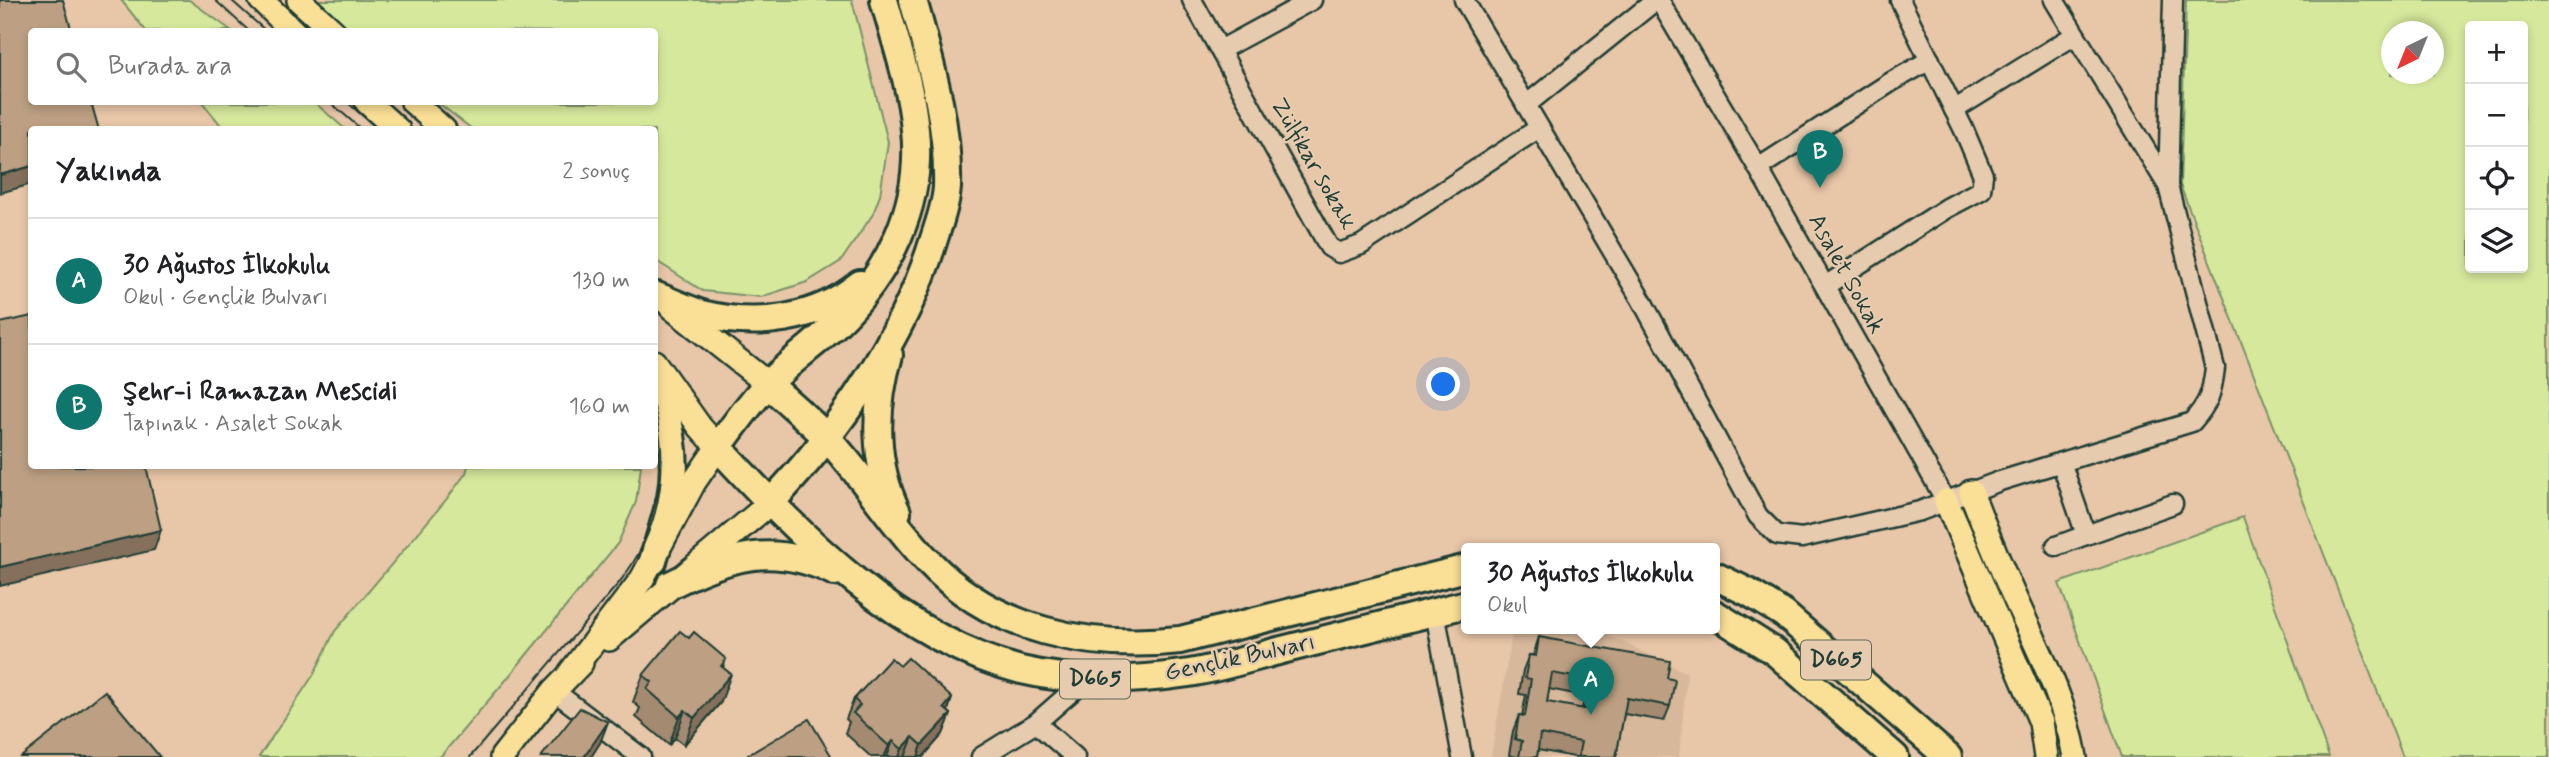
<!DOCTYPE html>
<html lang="tr">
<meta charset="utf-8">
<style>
:root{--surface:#fff;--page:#f2f2f2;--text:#202124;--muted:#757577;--line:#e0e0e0;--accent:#0f766e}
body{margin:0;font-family:Mynerve,sans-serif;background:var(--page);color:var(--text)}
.controls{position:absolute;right:21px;top:21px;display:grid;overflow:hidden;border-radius:7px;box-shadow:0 4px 10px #0003}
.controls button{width:63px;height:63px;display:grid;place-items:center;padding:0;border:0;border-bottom:2px solid var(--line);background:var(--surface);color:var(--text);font:35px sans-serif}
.compass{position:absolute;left:2381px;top:21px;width:63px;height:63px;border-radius:50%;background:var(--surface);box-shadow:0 4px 10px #0003;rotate:223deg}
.you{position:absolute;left:1444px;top:385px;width:24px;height:24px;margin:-18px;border:5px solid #fff;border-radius:50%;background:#1a73e8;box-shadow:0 0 0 10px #1a73e833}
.badge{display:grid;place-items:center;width:46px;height:46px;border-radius:50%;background:var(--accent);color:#fff;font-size:23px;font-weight:700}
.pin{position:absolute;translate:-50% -58px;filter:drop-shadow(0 2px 4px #0008)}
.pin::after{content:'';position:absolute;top:37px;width:24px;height:21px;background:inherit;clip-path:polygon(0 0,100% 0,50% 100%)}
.popup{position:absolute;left:1461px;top:543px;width:259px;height:91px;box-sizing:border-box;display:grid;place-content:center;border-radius:7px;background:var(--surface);filter:drop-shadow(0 2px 5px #0005);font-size:23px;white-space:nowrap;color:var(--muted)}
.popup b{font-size:26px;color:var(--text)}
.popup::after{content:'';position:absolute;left:50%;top:100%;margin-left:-14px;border:14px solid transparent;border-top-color:var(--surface)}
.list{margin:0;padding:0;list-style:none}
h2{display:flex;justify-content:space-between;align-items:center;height:91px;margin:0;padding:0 28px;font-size:30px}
h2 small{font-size:23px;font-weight:400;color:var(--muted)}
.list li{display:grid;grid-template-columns:46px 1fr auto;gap:21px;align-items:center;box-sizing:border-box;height:126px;padding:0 28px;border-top:2px solid var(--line)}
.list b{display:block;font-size:26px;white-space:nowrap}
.list p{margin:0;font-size:23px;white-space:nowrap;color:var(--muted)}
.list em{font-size:23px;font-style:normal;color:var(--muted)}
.icon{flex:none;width:38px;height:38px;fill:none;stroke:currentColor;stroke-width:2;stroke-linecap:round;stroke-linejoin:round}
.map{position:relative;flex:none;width:2549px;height:757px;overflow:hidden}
.search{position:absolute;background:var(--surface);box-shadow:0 4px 10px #0003;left:28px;top:28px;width:630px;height:77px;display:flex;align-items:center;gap:18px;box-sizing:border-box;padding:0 24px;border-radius:7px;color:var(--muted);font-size:26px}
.panel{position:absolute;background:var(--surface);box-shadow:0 4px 10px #0003;left:28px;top:126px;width:630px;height:343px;border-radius:7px}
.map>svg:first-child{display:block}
.built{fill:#d7b89b}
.green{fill:#d6e89c;stroke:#7a9268;stroke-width:2;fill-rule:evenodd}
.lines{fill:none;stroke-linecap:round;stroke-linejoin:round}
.minor-casing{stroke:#1f3d34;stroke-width:23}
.major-casing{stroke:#1f3d34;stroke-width:28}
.highway-casing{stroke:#1f3d34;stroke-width:32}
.minor{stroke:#e7cbaf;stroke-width:18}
.major{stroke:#fadf96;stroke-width:23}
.highway{stroke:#fadf96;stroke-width:26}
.tram{stroke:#1f3d34;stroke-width:2}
.wall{fill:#a38a71;stroke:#1f3d34;stroke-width:2;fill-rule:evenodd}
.shaded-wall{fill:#84705c;stroke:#1f3d34;stroke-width:2}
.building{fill:#bda083;stroke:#1f3d34;stroke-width:2;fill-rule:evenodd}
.labels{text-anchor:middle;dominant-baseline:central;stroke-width:5;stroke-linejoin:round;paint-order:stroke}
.shield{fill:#e7cbaf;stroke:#5b6859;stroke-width:2}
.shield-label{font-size:23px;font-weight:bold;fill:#1f3d34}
.street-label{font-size:24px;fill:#1f3d34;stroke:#e7cbaf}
</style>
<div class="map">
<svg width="2549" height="757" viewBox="0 0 2549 757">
<rect width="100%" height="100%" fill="#e8c6a8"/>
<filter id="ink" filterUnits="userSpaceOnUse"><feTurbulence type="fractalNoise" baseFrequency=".0143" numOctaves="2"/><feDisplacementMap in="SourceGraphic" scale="14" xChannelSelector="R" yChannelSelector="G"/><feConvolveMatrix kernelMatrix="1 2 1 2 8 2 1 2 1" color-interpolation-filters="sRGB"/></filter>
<g filter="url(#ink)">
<!-- built -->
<polygon class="built" points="1513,629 1595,629 1687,673 1679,757 1491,757"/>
<!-- green -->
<g class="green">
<polygon points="121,0 189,0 232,31 146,31"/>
<polygon points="312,0 852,0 888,142 880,195 873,214 841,261 807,282 761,297 703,291 655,260 654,130 472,129 437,102 654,102 654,32 351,31"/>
<path d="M2186,0H2549V757H2403L2180,185ZM2523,26V268H2470V26ZM2392,32H2434V74H2392Z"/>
<polygon points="202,102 314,102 345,129 224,129"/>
<polygon points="468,466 641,466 636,502 618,543 506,680 440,757 259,757 314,674 335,631 446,500 466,473"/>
<polygon points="2243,517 2329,757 2122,757 2059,583"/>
</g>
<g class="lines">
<defs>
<g id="minor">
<polyline points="1192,0 1329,247 1339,253 1361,245 1539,128"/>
<path d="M1464,0L1642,301L1758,516L1777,535L1802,538L1920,511L2000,481L2192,422C2209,403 2212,393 2215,368L2168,186L2054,0"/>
<polyline points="1659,0 1758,168 1946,501"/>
<polyline points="1220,50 1312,0"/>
<polyline points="1526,105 1656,0"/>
<polyline points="1954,110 2075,35"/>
<polyline points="1758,168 1891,82 1930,60"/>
<polyline points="2168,186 2173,0"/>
<polyline points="1825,286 1947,208 1981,190 1983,175 1964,130 1900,0"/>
<polyline points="2061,462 2086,535 2173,504"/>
<polyline points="2056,546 2086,535"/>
<polyline points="1435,612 1462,757"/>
<polyline points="554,691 641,757"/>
<polyline points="1036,723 1075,757"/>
<polyline points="981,757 1036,723 1086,679"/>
</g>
<g id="major">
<polyline points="261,0 294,32"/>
<polyline points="299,0 334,32"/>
<polyline points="367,102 398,130"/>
<polyline points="413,102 444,130"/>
<polyline points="671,307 768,384"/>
<path d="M1971,492C1984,525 1997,559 2012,592C2036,646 2065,698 2075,757"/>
<polyline points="1946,501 2041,722 2046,757"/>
<polyline points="609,639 770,503"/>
<polyline points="570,673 642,579 694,482 718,447 700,427 654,362"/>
<polyline points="502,757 554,691 581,663"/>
</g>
<g id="highway">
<path d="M884,0C896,43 911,86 915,130C923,204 889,274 835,325C815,344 791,361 771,381C751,400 735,425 718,447C800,536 900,639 1021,670C1075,683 1135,681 1189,673C1220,668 1251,658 1282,650C1343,635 1405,619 1467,604"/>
<path d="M657,296C672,302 687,309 702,314C757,328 816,320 860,284"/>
<path d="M889,355C874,407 873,463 897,512"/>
<path d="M768,384C788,402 808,419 827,438C864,477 892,524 929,562C994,631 1089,650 1180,640L1467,568"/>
<path d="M770,503C840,430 904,337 934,239C939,223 946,205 947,187C949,123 930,62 913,0"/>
<path d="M653,561C659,540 666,519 671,498C679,456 669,415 654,376"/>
<polyline points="1715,576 1748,592 1784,614 1948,757"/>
<path d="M670,585C728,556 773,542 835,572"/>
<polyline points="1715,614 1775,652 1895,757"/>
</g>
</defs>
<!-- minor casing -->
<use href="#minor" class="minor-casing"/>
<!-- major casing -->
<use href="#major" class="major-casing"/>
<!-- highway casing -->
<use href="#highway" class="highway-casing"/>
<!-- minor -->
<use href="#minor" class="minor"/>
<!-- major -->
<use href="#major" class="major"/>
<!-- highway -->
<use href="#highway" class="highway"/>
<!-- tram -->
<g class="tram">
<polyline points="215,0 250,32"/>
<polyline points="231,0 267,32"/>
<polyline points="330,102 362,130"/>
<polyline points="347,102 379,130"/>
<path d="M470,757L618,584C659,533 671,471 654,407"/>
</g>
</g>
<!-- wall -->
<g class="wall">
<path d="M1539,637L1667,678L1670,706L1664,721L1624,714L1616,757H1574L1538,750L1537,757H1516L1509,755L1513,731L1519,715L1522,716L1526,695L1519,694L1523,670L1529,655H1533ZM1549,689L1585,696L1582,709L1547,702Z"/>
<polygon points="689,638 726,659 723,668 721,702 684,745 675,738 669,745 636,717 640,708 633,702 643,675"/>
<polygon points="900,666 952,698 948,711 951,714 943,734 923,757 871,757 845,733 849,722 846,719 854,699"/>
</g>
<!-- shaded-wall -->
<g class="shaded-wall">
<polygon points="32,166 32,184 0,193 0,175"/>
<polygon points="161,530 154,550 0,586 0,567"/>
<polygon points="731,674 721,702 684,745 694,718"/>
<polygon points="952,698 945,718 944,708"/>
<polygon points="685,710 675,738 669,745 679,717"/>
<polygon points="951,714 943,734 923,757 918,757 922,745"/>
<polygon points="608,722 600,743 591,757 584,757"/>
<polygon points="913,737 905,757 899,757 902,749"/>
<polygon points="893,741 887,757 884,757 889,746"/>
</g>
<!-- building -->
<g class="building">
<polygon points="0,0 63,0 72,32 32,32 32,102 91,102 99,130 32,130 32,166 0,175"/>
<polygon points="32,316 32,466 146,466 161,530 0,567 0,323"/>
<polygon points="680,631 689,638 694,632 726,659 721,666 731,674 694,718 685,710 679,717 647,689 652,682 643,675"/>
<path d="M1539,637L1670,661L1667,678L1675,680L1670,706L1627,698L1616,757H1578L1581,742L1540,734L1537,757H1519L1522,741L1515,739L1519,715L1525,716L1531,679L1525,678L1529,655L1536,656ZM1552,673L1590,680L1585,709L1547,702Z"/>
<polygon points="891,658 900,666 908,658 952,698 944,708 951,714 922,745 913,737 902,749 893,741 889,746 853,713 860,705 854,699"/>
<polygon points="105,691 160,757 21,757"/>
<polygon points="580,708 608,722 584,757 541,757"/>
<polygon points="809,719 832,757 749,757 748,755"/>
</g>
</g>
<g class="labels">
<!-- shield labels -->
<g class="shield">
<rect x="1801" y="640.5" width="70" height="39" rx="5"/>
<rect x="1060" y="659.5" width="70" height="39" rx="5"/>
</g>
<g class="shield-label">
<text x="1836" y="660">D665</text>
<text x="1095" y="679">D665</text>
</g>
<!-- street labels -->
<g class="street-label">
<text transform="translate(1313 164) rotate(60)">Zülfikar sokak</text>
<text transform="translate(1846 274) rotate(61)">Asalet Sokak</text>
<text transform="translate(1240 658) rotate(-12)">Gençlik Bulvarı</text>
</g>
</g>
</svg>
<div class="controls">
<button>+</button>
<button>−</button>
<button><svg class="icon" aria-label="locate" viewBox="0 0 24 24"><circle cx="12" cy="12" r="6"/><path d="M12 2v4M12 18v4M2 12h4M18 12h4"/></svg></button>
<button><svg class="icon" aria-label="layers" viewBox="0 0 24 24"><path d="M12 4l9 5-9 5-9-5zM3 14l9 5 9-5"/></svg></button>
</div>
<svg class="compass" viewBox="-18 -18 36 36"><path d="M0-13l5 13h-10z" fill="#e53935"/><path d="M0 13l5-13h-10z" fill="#757577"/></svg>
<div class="you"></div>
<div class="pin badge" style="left:1591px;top:715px">A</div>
<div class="popup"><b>30 Ağustos İlkokulu</b>Okul</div>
<div class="pin badge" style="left:1820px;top:188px">B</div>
<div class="search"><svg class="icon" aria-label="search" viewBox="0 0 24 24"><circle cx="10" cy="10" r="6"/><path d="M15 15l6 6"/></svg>Burada ara</div>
<section class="panel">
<h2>Yakında<small>2 sonuç</small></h2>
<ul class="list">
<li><span class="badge">A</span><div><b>30 Ağustos İlkokulu</b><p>Okul · Gençlik Bulvarı</p></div><em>130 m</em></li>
<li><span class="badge">B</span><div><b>Şehr-i Ramazan Mescidi</b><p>Tapınak · Asalet Sokak</p></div><em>160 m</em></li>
</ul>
</section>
</div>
